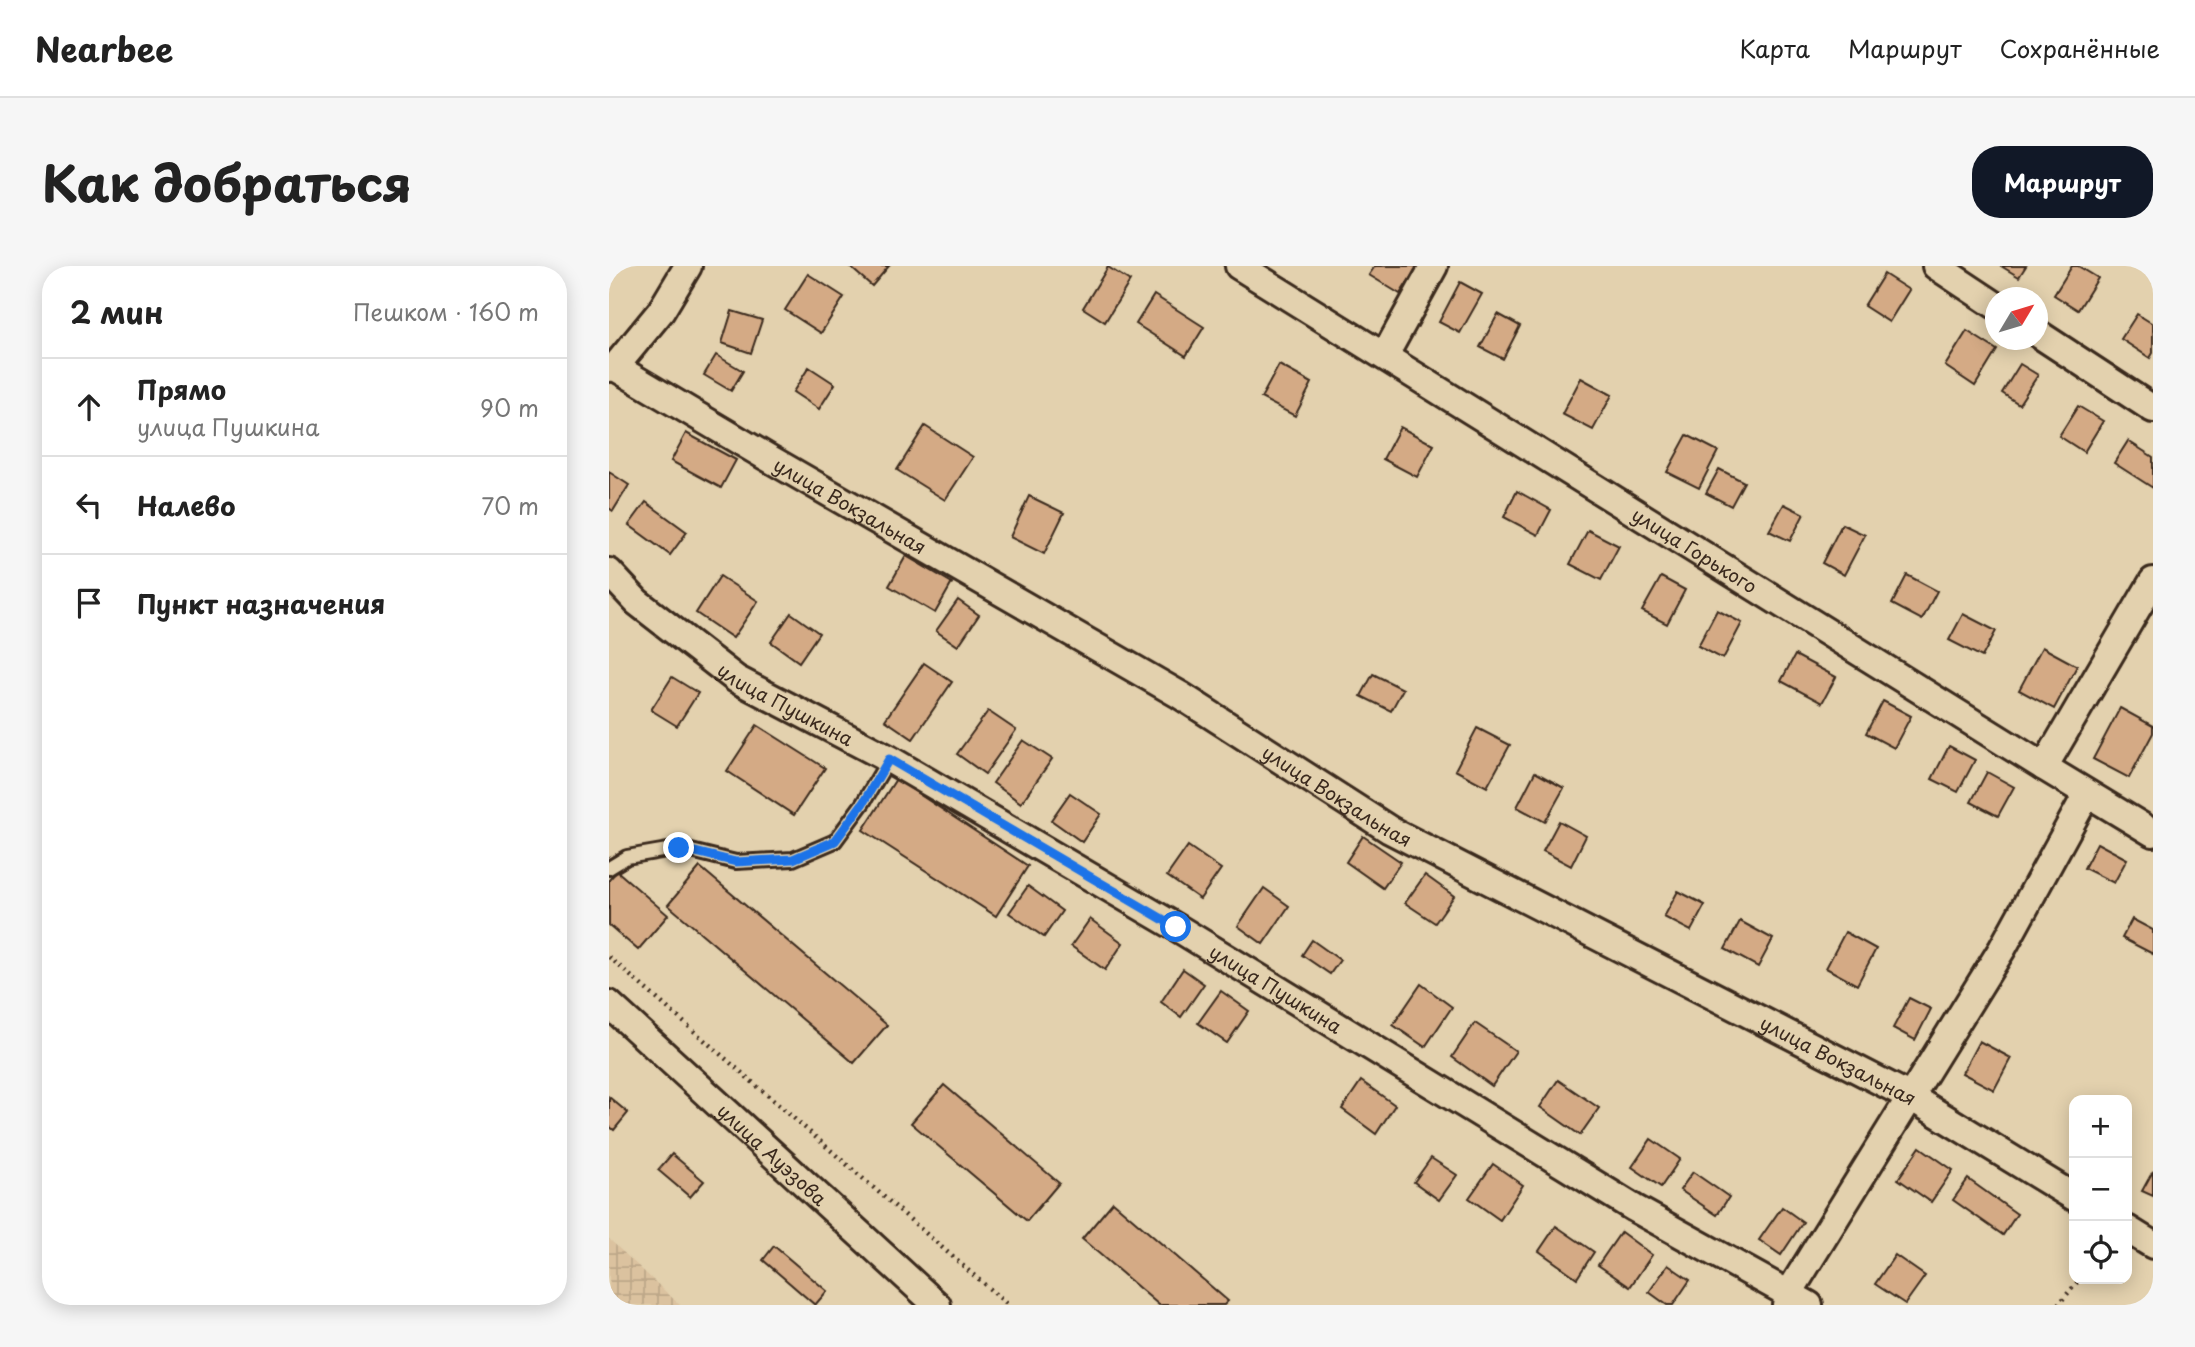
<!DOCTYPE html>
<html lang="ru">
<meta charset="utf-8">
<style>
:root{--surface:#fff;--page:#f6f6f6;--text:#222;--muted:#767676;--line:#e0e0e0;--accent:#111827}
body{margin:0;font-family:"Playpen Sans",sans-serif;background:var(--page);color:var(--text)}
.controls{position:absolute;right:21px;bottom:21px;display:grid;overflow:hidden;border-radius:14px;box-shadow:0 4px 18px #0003}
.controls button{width:63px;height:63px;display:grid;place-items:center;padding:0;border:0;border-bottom:2px solid var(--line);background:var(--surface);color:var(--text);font:35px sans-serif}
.compass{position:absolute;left:1376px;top:21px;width:63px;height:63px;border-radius:50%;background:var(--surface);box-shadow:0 4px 18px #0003;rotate:52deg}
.stop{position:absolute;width:21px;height:21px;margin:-16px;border:5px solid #1a73e8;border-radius:50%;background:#fff}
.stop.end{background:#1a73e8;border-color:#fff;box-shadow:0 2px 7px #0008}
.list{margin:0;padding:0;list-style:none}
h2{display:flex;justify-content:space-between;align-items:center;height:91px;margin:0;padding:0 28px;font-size:30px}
h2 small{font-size:23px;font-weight:400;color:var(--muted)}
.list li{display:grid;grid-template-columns:46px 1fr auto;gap:21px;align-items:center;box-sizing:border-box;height:98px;padding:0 28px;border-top:2px solid var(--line)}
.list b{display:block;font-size:26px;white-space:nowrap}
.list p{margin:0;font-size:23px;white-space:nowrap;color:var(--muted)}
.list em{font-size:23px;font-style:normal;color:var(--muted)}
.icon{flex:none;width:38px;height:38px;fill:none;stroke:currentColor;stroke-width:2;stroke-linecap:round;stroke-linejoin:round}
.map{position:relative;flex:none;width:1544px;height:1039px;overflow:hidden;border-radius:28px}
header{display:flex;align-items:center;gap:42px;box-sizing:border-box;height:98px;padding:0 35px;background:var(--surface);border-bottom:2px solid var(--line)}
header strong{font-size:33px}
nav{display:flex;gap:38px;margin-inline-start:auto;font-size:24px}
.intro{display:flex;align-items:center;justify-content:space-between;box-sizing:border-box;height:168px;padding:0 42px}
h1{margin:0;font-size:49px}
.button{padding:18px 32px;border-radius:28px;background:var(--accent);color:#fff;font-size:24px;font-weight:700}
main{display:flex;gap:42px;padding:0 42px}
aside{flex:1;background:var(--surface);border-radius:28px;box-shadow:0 4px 18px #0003}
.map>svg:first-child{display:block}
.industrial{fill:url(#industrial-grid)}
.building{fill:#d4aa85;stroke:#3b2a1e;stroke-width:2}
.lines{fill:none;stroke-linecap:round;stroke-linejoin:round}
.service-casing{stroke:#3b2a1e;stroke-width:18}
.minor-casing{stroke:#3b2a1e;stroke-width:32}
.path{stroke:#3b2a1e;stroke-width:4.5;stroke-dasharray:2 5;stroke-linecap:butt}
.service{stroke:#e3d1ae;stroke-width:12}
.minor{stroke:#e3d1ae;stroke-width:26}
.route{stroke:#1a73e8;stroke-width:9}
.labels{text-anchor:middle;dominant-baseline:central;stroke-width:5;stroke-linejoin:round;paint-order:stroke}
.street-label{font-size:19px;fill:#3b2a1e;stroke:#e3d1ae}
</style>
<header>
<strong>Nearbee</strong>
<nav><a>Карта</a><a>Маршрут</a><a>Сохранённые</a></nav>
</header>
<div class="intro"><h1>Как добраться</h1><a class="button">Маршрут</a></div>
<main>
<aside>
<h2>2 мин<small>Пешком · 160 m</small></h2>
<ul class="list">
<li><svg class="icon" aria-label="ahead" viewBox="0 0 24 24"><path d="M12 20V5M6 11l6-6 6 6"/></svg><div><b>Прямо</b><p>улица Пушкина</p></div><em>90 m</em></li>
<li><svg class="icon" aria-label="left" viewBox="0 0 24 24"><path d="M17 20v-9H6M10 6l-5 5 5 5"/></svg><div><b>Налево</b></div><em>70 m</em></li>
<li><svg class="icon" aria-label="arrive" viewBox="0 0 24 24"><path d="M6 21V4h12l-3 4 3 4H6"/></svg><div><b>Пункт назначения</b></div></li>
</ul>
</aside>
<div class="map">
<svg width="1544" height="1039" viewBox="0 0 1544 1039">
<defs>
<pattern id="industrial-grid" width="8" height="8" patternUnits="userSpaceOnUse" patternTransform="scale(1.75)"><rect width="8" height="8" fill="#dbc29f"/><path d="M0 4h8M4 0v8" fill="none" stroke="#bda788"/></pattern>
</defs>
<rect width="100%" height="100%" fill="#e3d1ae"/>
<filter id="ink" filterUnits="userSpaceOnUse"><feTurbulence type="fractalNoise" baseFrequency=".0143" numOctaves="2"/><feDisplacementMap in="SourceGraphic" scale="14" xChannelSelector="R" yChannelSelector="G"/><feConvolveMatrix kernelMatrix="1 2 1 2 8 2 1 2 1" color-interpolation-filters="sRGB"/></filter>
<g filter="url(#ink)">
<!-- industrial -->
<polygon class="industrial" points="0,973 71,1039 0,1039"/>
<!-- building -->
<g class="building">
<polygon points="240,0 280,0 263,20"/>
<polygon points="766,0 809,0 791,28 760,9"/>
<polygon points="1392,0 1417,0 1410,11"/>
<polygon points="1463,0 1469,0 1489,12 1469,44 1445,29"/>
<polygon points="499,1 521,15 496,56 474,42"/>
<polygon points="199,8 235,31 212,67 176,44"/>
<polygon points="1275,8 1300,24 1280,56 1255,40"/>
<polygon points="851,16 873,28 851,67 830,56"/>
<polygon points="545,29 595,61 577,90 527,58"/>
<polygon points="123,45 153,54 142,87 113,77"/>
<polygon points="889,48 911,60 894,93 871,81"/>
<polygon points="1528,48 1544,58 1544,87 1541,92 1512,73"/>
<polygon points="1358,65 1388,84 1366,120 1336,100"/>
<polygon points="107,89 134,105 122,125 95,109"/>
<polygon points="1411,98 1429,109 1410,138 1393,127"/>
<polygon points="670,99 703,117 686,150 652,132"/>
<polygon points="200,101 226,118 210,143 184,126"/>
<polygon points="972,112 1003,129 984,164 953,148"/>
<polygon points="1469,140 1494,155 1475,186 1450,170"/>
<polygon points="316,160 364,191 336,234 288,204"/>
<polygon points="791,161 825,179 808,211 774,193"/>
<polygon points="77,167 127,194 112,222 62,195"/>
<polygon points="1078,169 1109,185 1090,222 1058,206"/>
<polygon points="1519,175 1544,191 1544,222 1505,197"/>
<polygon points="1110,203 1135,216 1122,240 1097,227"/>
<polygon points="0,206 20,219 4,245 0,242"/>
<polygon points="908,225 942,244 929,269 895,251"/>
<polygon points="420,230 455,247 435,288 401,271"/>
<polygon points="37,236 78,266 61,289 20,259"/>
<polygon points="1175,238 1195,248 1181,275 1160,265"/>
<polygon points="1233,258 1256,269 1235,309 1213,297"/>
<polygon points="979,264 1010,280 992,314 961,298"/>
<polygon points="297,290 343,317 326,347 280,320"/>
<polygon points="1298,309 1328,325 1313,354 1283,338"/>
<polygon points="111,310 149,335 124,372 87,347"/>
<polygon points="1052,311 1076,324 1058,358 1033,345"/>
<polygon points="349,334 370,349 349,380 327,365"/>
<polygon points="1108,344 1133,357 1114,393 1089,380"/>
<polygon points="182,347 210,367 190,396 162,376"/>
<polygon points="1354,348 1387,365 1373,391 1340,374"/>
<polygon points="1433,381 1468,400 1445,443 1410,424"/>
<polygon points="1186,389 1227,411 1213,437 1172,415"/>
<polygon points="315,397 343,416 304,473 276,454"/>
<polygon points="764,408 794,423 782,445 752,430"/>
<polygon points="63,411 89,427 68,460 42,444"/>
<polygon points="1274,435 1302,450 1285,482 1257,467"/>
<polygon points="1511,442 1544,460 1544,467 1520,512 1484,493"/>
<polygon points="379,445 407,464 376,508 348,488"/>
<polygon points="148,459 216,502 185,549 118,505"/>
<polygon points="868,462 901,479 878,521 846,504"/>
<polygon points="414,474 443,493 412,537 384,517"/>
<polygon points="1340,480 1366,494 1349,526 1323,513"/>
<polygon points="926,506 955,522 936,556 908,541"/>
<polygon points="1378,506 1405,521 1389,550 1362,536"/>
<polygon points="287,513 419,600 387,650 254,564"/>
<polygon points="461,527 492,548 473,576 442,554"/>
<polygon points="950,555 977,570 962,600 934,585"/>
<polygon points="754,570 792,596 774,622 737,596"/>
<polygon points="1488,577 1518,593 1505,617 1475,602"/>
<polygon points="579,580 612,603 591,633 558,610"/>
<polygon points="91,601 278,759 245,797 59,639"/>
<polygon points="8,605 59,649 29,684 0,659 0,614"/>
<polygon points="816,609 845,630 826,657 796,637"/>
<polygon points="419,620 453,645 435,671 400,647"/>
<polygon points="655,622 680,640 654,678 629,660"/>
<polygon points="1069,625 1096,639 1082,665 1055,651"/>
<polygon points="481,653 514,677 496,704 462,680"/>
<polygon points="1523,653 1544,664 1544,688 1513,672"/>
<polygon points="1131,655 1164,673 1149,701 1116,683"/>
<polygon points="1236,666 1267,683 1248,719 1217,702"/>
<polygon points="703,674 731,694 721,708 693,689"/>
<polygon points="574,703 595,718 572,751 552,736"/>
<polygon points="812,718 843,741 816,781 784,759"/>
<polygon points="612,725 640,745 618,777 589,757"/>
<polygon points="1300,732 1322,743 1306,774 1284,762"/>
<polygon points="866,757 907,785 883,820 843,791"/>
<polygon points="1370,775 1402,792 1385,824 1353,807"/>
<polygon points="949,814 990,842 971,869 931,841"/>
<polygon points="752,815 786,839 767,868 733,843"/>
<polygon points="335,819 450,917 418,955 302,857"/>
<polygon points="0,831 19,847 5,864 0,860"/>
<polygon points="1042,873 1071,893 1052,921 1023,901"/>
<polygon points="1311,881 1344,904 1322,936 1289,913"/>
<polygon points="63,888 95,915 81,931 49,904"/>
<polygon points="822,892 848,909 830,934 805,916"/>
<polygon points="884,898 914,919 891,954 860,932"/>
<polygon points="1544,905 1544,930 1533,925"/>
<polygon points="1084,906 1120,931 1108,949 1071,924"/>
<polygon points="1359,913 1408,948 1394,969 1344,934"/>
<polygon points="504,936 619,1035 615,1039 550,1039 473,973"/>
<polygon points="1173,941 1194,956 1172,989 1150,974"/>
<polygon points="947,960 985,986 968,1012 930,985"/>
<polygon points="1012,966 1043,989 1021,1021 989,999"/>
<polygon points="165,980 218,1025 206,1039 154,994"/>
<polygon points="1286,989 1316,1010 1296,1038 1266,1018"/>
<polygon points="1059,999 1081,1014 1064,1039 1058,1039 1040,1026"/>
</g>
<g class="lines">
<defs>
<polyline id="service" points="0,602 18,591 70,582 127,596 184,593 226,575 254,537 280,493"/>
<g id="minor">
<path id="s1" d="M630,0L1435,501L1544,567"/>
<polyline points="1327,0 1386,39"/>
<polyline points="1428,67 1544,143"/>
<polyline points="776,89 825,0"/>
<path id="s2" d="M6,101L156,190L571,429L781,564L1300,830L1465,931"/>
<polyline points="0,102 6,101 52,45 79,0"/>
<path id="s3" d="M0,306L28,336L127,413L280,493L567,661L1025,942L1200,1039"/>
<polyline points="1435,501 1544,315"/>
<path id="s4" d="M0,738L328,1039"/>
<polyline points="1518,963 1544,979"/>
<polyline points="1177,1039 1180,1027 1393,683 1478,528"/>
</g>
</defs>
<!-- service casing -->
<use href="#service" class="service-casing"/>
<!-- minor casing -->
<use href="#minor" class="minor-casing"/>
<!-- path -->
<g class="path">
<polyline points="0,691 399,1039"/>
<polyline points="1449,1039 1471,1013"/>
</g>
<!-- service -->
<use href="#service" class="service"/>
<!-- minor -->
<use href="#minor" class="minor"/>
</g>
</g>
<g class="lines" filter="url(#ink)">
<!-- route -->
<polyline class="route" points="70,582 127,596 184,593 226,575 254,537 280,493 567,661"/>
</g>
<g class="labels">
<!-- street labels -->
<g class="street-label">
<text stroke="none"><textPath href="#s2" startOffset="273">улица Вокзальная</textPath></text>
<text stroke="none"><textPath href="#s1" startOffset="537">улица Горького</textPath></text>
<text stroke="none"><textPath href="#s3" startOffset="222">улица Пушкина</textPath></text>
<text stroke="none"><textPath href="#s2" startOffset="840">улица Вокзальная</textPath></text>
<text stroke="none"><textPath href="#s3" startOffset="789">улица Пушкина</textPath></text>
<text stroke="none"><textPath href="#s2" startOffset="1407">улица Вокзальная</textPath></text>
<text stroke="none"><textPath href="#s4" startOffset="222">улица Ауэзова</textPath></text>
</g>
</g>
</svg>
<div class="controls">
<button>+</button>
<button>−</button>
<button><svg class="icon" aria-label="locate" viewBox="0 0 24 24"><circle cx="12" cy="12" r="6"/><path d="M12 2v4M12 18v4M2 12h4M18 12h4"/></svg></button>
</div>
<svg class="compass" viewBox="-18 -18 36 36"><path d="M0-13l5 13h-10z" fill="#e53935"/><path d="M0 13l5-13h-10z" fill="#767676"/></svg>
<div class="stop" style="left:567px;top:661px"></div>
<div class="stop end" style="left:70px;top:582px"></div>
</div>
</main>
